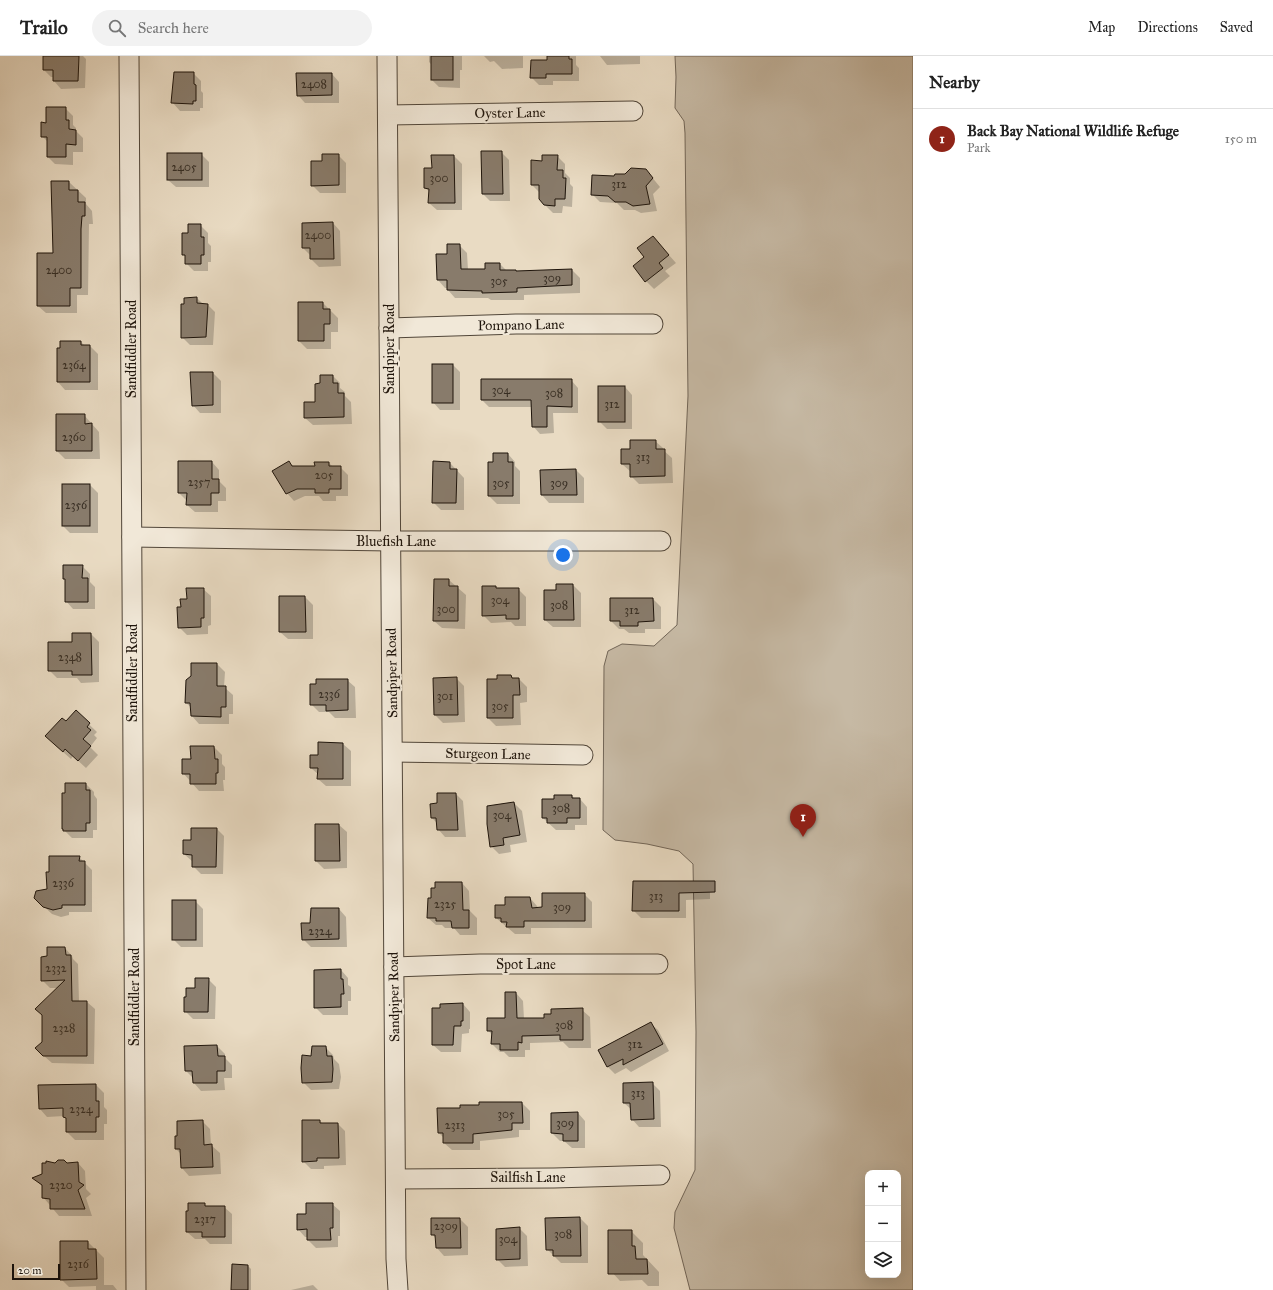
<!DOCTYPE html>
<meta charset="utf-8">
<style>
:root{--surface:#fff;--page:#f2f2f2;--text:#222;--muted:#767676;--line:#e0e0e0;--accent:#8f2418}
body{margin:0;font-family:"IM FELL Great Primer",serif;background:var(--page);color:var(--text)}
.controls{position:absolute;right:12px;bottom:12px;display:grid;overflow:hidden;border-radius:8px;box-shadow:0 4px 16px #0002}
.controls button{width:36px;height:36px;display:grid;place-items:center;padding:0;border:0;border-bottom:1px solid var(--line);background:var(--surface);color:var(--text);font:20px sans-serif}
.scale{position:absolute;left:12px;bottom:10px;width:48px;box-sizing:border-box;padding-left:4px;border:2px solid #1e140b;border-top:0;font-size:11px;line-height:14px;white-space:nowrap;color:#1e140b;-webkit-text-stroke:3px #f1e8d8;paint-order:stroke}
.you{position:absolute;left:563px;top:499px;width:14px;height:14px;margin:-10px;border:3px solid #fff;border-radius:50%;background:#1a73e8;box-shadow:0 0 0 6px #1a73e833}
.badge{display:grid;place-items:center;width:26px;height:26px;border-radius:50%;background:var(--accent);color:#fff;font-size:13px;font-weight:700}
.pin{position:absolute;translate:-50% -33px;filter:drop-shadow(0 1px 2px #0008)}
.pin::after{content:'';position:absolute;top:21px;width:14px;height:12px;background:inherit;clip-path:polygon(0 0,100% 0,50% 100%)}
.list{margin:0;padding:0;list-style:none}
h2{display:flex;justify-content:space-between;align-items:center;height:52px;margin:0;padding:0 16px;font-size:17px}
h2 small{font-size:13px;font-weight:400;color:var(--muted)}
.list li{display:grid;grid-template-columns:26px 1fr auto;gap:12px;align-items:center;box-sizing:border-box;height:60px;padding:0 16px;border-top:1px solid var(--line)}
.list b{display:block;font-size:15px;white-space:nowrap}
.list p{margin:0;font-size:13px;white-space:nowrap;color:var(--muted)}
.list em{font-size:13px;font-style:normal;color:var(--muted)}
.icon{flex:none;width:22px;height:22px;fill:none;stroke:currentColor;stroke-width:2;stroke-linecap:round;stroke-linejoin:round}
.map{position:relative;flex:none;width:913px;height:1234px;overflow:hidden}
header{display:flex;align-items:center;gap:24px;box-sizing:border-box;height:56px;padding:0 20px;background:var(--surface);border-bottom:1px solid var(--line)}
header strong{font-size:19px}
nav{display:flex;gap:22px;margin-inline-start:auto;font-size:14px}
.search{width:280px;height:36px;background:var(--page);display:flex;align-items:center;gap:10px;box-sizing:border-box;padding:0 14px;border-radius:22px;color:var(--muted);font-size:15px}
main{display:flex}
aside{flex:1;background:var(--surface)}
.map>svg:first-child{display:block}
.green{fill:#c6b9a4;stroke:#726658;fill-rule:evenodd}
.shadow{fill:#0003}
.building{fill:#887b6b;stroke:#1e140b}
.lines{fill:none;stroke-linecap:round;stroke-linejoin:round}
.street-casing{stroke:#514639;stroke-width:21}
.street{stroke:#f1e8d8;stroke-width:19}
.labels{text-anchor:middle;dominant-baseline:central;stroke-width:4;stroke-linejoin:round;paint-order:stroke}
.number-label{font-size:12px;fill:#382e23}
.street-label{font-size:14px;fill:#1e140b;stroke:#f1e8d8}
</style>
<header>
<strong>Trailo</strong>
<div class="search"><svg class="icon" aria-label="search" viewBox="0 0 24 24"><circle cx="10" cy="10" r="6"/><path d="M15 15l6 6"/></svg>Search here</div>
<nav><a>Map</a><a>Directions</a><a>Saved</a></nav>
</header>
<main>
<div class="map">
<svg width="913" height="1234" viewBox="0 0 913 1234">
<rect width="100%" height="100%" fill="#e9dbc3"/>
<filter id="stains"><feTurbulence type="fractalNoise" baseFrequency=".005" numOctaves="4"/><feColorMatrix values="0 0 0 0 .2 0 0 0 0 .09 0 0 0 0 .02 0 0 0 .5 -.17"/></filter>
<radialGradient id="worn" r=".72"><stop offset=".6" stop-color="#630" stop-opacity="0"/><stop offset="1" stop-color="#630" stop-opacity=".3"/></radialGradient>
<!-- green -->
<path class="green" d="M675,0H913V1234H690L674,1172L675,1156L695,1114L696,976L693,808L679,795L647,788L615,784L603,774L604,610L608,595L622,588L654,590L677,569L688,340L685,77L684,65L675,52L676,21ZM868,1117H898V1219H868Z"/>
<!-- shadow -->
<g class="shadow">
<polygon points="53,0 83,0 86,3 85,32 61,33 54,25 54,21 51,21 44,14"/>
<polygon points="429,0 462,0 462,14 460,14 460,32 439,31 432,24 432,9 429,6"/>
<polygon points="484,0 523,0 523,12 502,13 494,5 490,6"/>
<polygon points="548,0 576,0 576,9 579,12 579,25 553,25 553,29 539,29 531,21 548,5"/>
<polygon points="600,0 640,0 640,8 607,9"/>
<polygon points="193,17 201,25 201,35 203,37 203,52 200,52 200,55 180,55 173,47"/>
<polygon points="332,18 339,26 339,47 305,47 298,39"/>
<polygon points="65,52 73,60 73,69 76,72 76,75 83,82 83,96 73,96 73,109 55,108 48,101 48,86 42,80 47,68"/>
<polygon points="501,96 509,104 510,145 490,145 483,138"/>
<polygon points="201,98 209,106 209,131 176,131 168,124"/>
<polygon points="338,99 346,107 346,137 320,137 312,129 323,106"/>
<polygon points="432,100 454,100 462,108 462,154 437,154 429,147 430,136 425,132 433,113"/>
<polygon points="557,100 565,108 565,117 570,122 570,128 573,131 572,151 563,150 562,157 553,157 545,149 540,137 532,129 543,106"/>
<polygon points="646,114 660,131 653,138 657,155 641,157 635,154 624,154 617,147 600,146 592,138 614,121"/>
<polygon points="69,126 86,142 86,148 92,155 93,168 89,168 88,239 77,239 77,257 46,257 38,250 54,198"/>
<polygon points="333,167 340,175 341,210 319,211 311,203 311,200 303,192"/>
<polygon points="200,169 208,177 208,187 211,190 211,206 208,206 208,215 194,215 186,207 186,201 183,198"/>
<polygon points="653,181 676,207 665,215 670,220 654,233 646,225 645,201"/>
<polygon points="459,189 467,197 468,214 486,214 500,208 507,215 516,215 517,216 572,214 580,222 580,237 524,239 524,244 491,244 488,242 455,242 448,234 448,232 445,232 438,224 448,199"/>
<polygon points="197,242 203,248 208,249 215,256 213,289 190,289 182,281 185,248"/>
<polygon points="323,247 338,262 338,276 331,276 331,293 307,293 299,285"/>
<polygon points="61,286 81,286 85,290 90,290 98,298 98,334 65,334 58,326 58,293 61,293"/>
<polygon points="453,309 460,316 460,354 440,354 433,346"/>
<polygon points="191,317 213,317 221,325 221,357 200,357 193,349"/>
<polygon points="333,320 340,327 340,332 345,336 345,340 351,346 352,368 313,369 305,362 316,347 321,328"/>
<polygon points="571,324 578,332 578,357 553,357 554,377 540,378 533,370 532,351 489,351 482,344"/>
<polygon points="625,331 632,339 632,373 607,373 599,365"/>
<polygon points="84,359 99,376 100,403 65,403 57,395"/>
<polygon points="655,385 663,392 663,394 672,402 673,427 639,428 631,420 631,416 622,408 622,394 631,394"/>
<polygon points="508,398 515,406 515,410 520,415 520,448 497,448 489,440 494,407"/>
<polygon points="179,406 212,406 219,414 219,425 226,432 226,445 218,445 218,456 195,456 187,449 187,445 179,437"/>
<polygon points="289,406 294,411 316,411 329,407 333,411 340,411 348,419 348,440 336,440 336,445 323,445 319,440 305,440 294,445 287,437"/>
<polygon points="450,407 464,422 464,454 441,454 433,446"/>
<polygon points="576,414 584,422 584,447 549,447 542,439 541,415"/>
<polygon points="90,429 98,437 98,477 70,477 63,470"/>
<polygon points="82,510 90,518 90,526 95,531 95,553 73,553 66,545 66,524 64,523"/>
<polygon points="449,524 466,539 465,573 442,572 434,565"/>
<polygon points="557,529 573,529 581,537 581,571 553,571 545,564 557,535"/>
<polygon points="496,531 498,533 518,533 526,541 526,570 515,570 511,566 491,567 483,559"/>
<polygon points="203,533 211,540 211,569 208,570 208,578 187,579 179,571 182,552 188,544"/>
<polygon points="305,541 313,549 313,583 288,583 280,576"/>
<polygon points="653,543 661,551 661,573 645,573 645,577 629,577 624,573 619,573 611,565"/>
<polygon points="91,578 99,586 99,626 81,627 77,622 57,622 49,614 73,587"/>
<polygon points="217,608 225,616 224,631 233,639 233,658 229,658 229,668 199,668 192,660 192,652 186,647"/>
<polygon points="511,620 514,623 519,623 527,631 527,646 520,647 521,669 496,670 488,662"/>
<polygon points="456,622 464,630 465,666 443,667 435,659"/>
<polygon points="347,624 355,631 356,662 335,662 329,656 319,656 311,648"/>
<polygon points="76,656 97,676 94,679 97,682 90,691 98,699 86,712 73,700 71,703 54,688 66,667"/>
<polygon points="343,688 351,695 351,730 326,730 318,723 319,719 311,712 319,700"/>
<polygon points="214,691 222,699 222,708 225,711 225,724 223,724 224,735 199,735 183,717 192,704"/>
<polygon points="86,728 94,736 94,739 97,743 97,774 93,774 93,782 72,782 63,773 63,738"/>
<polygon points="456,738 463,745 466,781 445,781 438,773 438,768 432,762 438,748"/>
<polygon points="572,740 575,743 580,743 587,751 587,769 575,769 575,774 556,774 543,762 555,744"/>
<polygon points="514,747 522,755 527,786 510,789 511,796 499,798 491,790"/>
<polygon points="339,769 347,776 347,812 324,813 316,805"/>
<polygon points="216,772 224,780 223,818 201,818 193,810 193,806 184,798 192,785"/>
<polygon points="79,801 92,814 92,856 69,856 69,859 61,861 52,858 35,842 48,834"/>
<polygon points="634,826 710,833 710,843 686,844 686,862 641,862 633,854"/>
<polygon points="462,827 469,835 470,855 477,862 477,879 460,879 454,872 445,872 442,869 436,869 428,862 432,843"/>
<polygon points="584,838 592,846 592,872 531,872 531,878 515,878 496,862 506,850 530,842 537,850 538,852"/>
<polygon points="195,845 203,853 203,891 181,891 173,883"/>
<polygon points="339,853 346,861 347,891 311,891 303,883 312,868"/>
<polygon points="65,892 72,900 73,903 78,908 79,946 87,946 95,953 94,1008 52,1007 44,1000 43,986 58,932 50,932 42,924"/>
<polygon points="341,914 348,922 348,929 351,931 351,945 348,945 348,959 323,959 315,951"/>
<polygon points="208,923 216,931 215,963 193,963 185,955 196,933"/>
<polygon points="516,937 523,945 524,963 545,963 582,954 590,961 591,992 569,992 563,986 530,987 530,994 525,994 525,1001 509,1001 504,996 500,996 492,988 492,979 488,974 506,963"/>
<polygon points="463,948 470,956 470,973 469,973 469,977 462,978 461,996 441,996 433,989 441,953"/>
<polygon points="650,967 658,974 669,995 631,1016 626,1012 615,1018 608,1011 600,994"/>
<polygon points="217,990 225,998 225,1002 232,1009 232,1022 224,1022 225,1034 201,1035 194,1027 194,1023 186,1015"/>
<polygon points="325,991 333,999 334,1003 339,1008 341,1021 339,1033 311,1034 303,1026 312,1001"/>
<polygon points="652,1027 660,1035 661,1071 639,1071 632,1063 632,1054 624,1047"/>
<polygon points="96,1029 104,1037 104,1051 107,1054 107,1068 104,1068 104,1084 75,1084 67,1076 67,1064 64,1060 47,1061 40,1053"/>
<polygon points="522,1047 530,1055 530,1074 519,1074 519,1081 480,1085 480,1094 452,1094 444,1087 444,1082 439,1077 461,1053"/>
<polygon points="578,1057 585,1065 585,1092 572,1092 564,1085 560,1085 552,1077 552,1058"/>
<polygon points="202,1065 210,1073 211,1089 220,1097 221,1118 189,1120 182,1112 181,1098 176,1093 178,1080"/>
<polygon points="320,1065 323,1068 338,1068 345,1075 346,1109 324,1110 324,1113 311,1113 303,1105"/>
<polygon points="78,1107 85,1115 86,1133 91,1138 86,1142 92,1160 59,1160 43,1141 43,1131 35,1123 43,1119 55,1108"/>
<polygon points="204,1148 207,1151 224,1151 232,1158 232,1188 210,1188 205,1183 195,1183 187,1176"/>
<polygon points="332,1148 340,1155 340,1180 338,1180 338,1191 316,1192 308,1184 308,1181 305,1181 298,1173"/>
<polygon points="580,1162 588,1170 588,1207 561,1207 547,1193"/>
<polygon points="460,1163 468,1171 468,1199 444,1200 437,1192 436,1183 432,1178"/>
<polygon points="519,1172 527,1180 528,1210 505,1211 497,1203"/>
<polygon points="631,1175 643,1187 643,1199 659,1216 659,1230 648,1230 642,1224 620,1225 609,1213"/>
<polygon points="88,1186 104,1202 104,1229 113,1229 117,1234 96,1234 96,1230 69,1231 61,1223"/>
<polygon points="248,1210 251,1213 251,1234 232,1234"/>
<polygon points="313,1229 318,1234 291,1234"/>
</g>
<!-- building -->
<g class="building">
<polygon points="43,0 79,0 78,25 53,25 53,14 43,14"/>
<rect x="431" y="0" width="22" height="24"/>
<polygon points="547,0 569,0 569,3 572,3 572,18 546,18 546,22 530,22 531,4 547,4"/>
<polygon points="174,16 194,16 194,28 196,29 196,45 193,45 193,48 171,47"/>
<polygon points="296,17 332,17 332,39 297,40"/>
<polygon points="46,51 66,51 66,64 69,64 69,73 76,74 76,89 66,88 66,101 47,101 47,81 41,81 41,66 46,67"/>
<polygon points="481,95 502,95 503,138 482,138"/>
<rect x="167" y="97" width="35" height="27"/>
<polygon points="322,98 339,98 339,129 311,130 311,105 322,105"/>
<polygon points="431,99 454,99 455,147 428,147 429,133 424,132 424,112 432,112"/>
<polygon points="542,99 558,99 557,114 563,114 563,122 566,122 565,143 555,143 555,150 544,149 539,143 539,129 531,129 531,104 542,105"/>
<polygon points="631,112 646,113 653,122 646,130 650,148 633,150 626,146 615,146 608,140 591,139 592,119 614,120 615,118 625,118"/>
<polygon points="51,125 69,125 69,134 78,134 78,146 85,146 85,160 82,160 81,173 81,232 70,232 70,250 37,250 37,197 53,197"/>
<polygon points="333,166 334,203 310,203 310,192 302,192 302,167"/>
<polygon points="188,168 201,168 201,181 204,181 204,199 201,199 201,208 185,208 185,199 182,199 182,177 188,177"/>
<polygon points="653,180 669,199 659,207 663,212 645,226 633,210 644,201 637,192"/>
<polygon points="447,188 460,188 461,213 485,213 485,207 500,207 500,214 516,214 516,215 572,213 572,229 517,232 517,236 482,237 482,235 447,234 447,224 437,224 436,198 447,198"/>
<polygon points="197,241 197,247 208,248 206,281 181,282 181,248 184,248 184,242"/>
<polygon points="298,246 323,246 323,253 330,253 330,268 324,268 324,285 298,285"/>
<polygon points="60,285 81,285 81,289 90,289 90,326 57,326 57,292 60,292"/>
<rect x="432" y="308" width="21" height="39"/>
<polygon points="190,316 213,316 213,349 192,350"/>
<polygon points="320,319 333,319 333,327 338,327 338,337 344,337 344,361 304,362 304,346 315,346 315,328 320,327"/>
<polygon points="481,323 572,323 572,351 547,350 547,371 532,371 531,344 481,344"/>
<rect x="598" y="330" width="27" height="36"/>
<polygon points="56,358 85,358 85,368 92,367 92,395 56,395"/>
<polygon points="630,384 656,384 656,393 665,393 665,420 630,421 630,408 621,408 621,393 630,393"/>
<polygon points="493,397 508,397 508,406 513,406 513,440 488,440 488,406 493,406"/>
<polygon points="178,405 212,405 212,423 219,423 219,437 211,437 211,449 186,449 187,437 178,437"/>
<polygon points="289,405 292,410 315,410 314,406 329,406 329,410 341,410 341,433 329,433 329,437 315,437 315,433 297,433 286,438 272,415"/>
<polygon points="433,405 450,406 450,413 457,413 456,447 432,447"/>
<polygon points="576,413 577,439 541,439 540,414"/>
<rect x="62" y="428" width="28" height="42"/>
<polygon points="63,509 83,509 82,522 88,522 88,546 65,546 65,523 63,523"/>
<polygon points="434,523 449,523 449,530 458,530 458,565 433,565"/>
<polygon points="556,528 573,528 574,564 544,564 544,534 556,534"/>
<polygon points="482,530 496,530 496,532 519,532 519,563 506,563 506,559 482,560"/>
<polygon points="186,532 204,532 204,562 201,562 201,571 178,572 177,551 181,551 180,543 187,543"/>
<polygon points="279,540 305,540 306,576 279,576"/>
<polygon points="610,542 653,542 654,565 638,566 638,570 620,570 620,565 610,565"/>
<polygon points="72,577 91,577 92,619 72,619 72,615 48,615 48,586 72,586"/>
<polygon points="191,607 217,607 217,630 226,630 226,651 221,651 221,661 191,660 190,647 185,647 186,624 191,620"/>
<polygon points="497,619 511,619 512,622 519,622 520,639 513,639 513,662 487,662 487,623 497,623"/>
<polygon points="457,621 458,659 434,659 433,622"/>
<polygon points="316,623 348,623 348,654 326,655 326,649 310,649 310,628 316,628"/>
<polygon points="76,654 90,667 87,671 91,674 83,683 91,690 78,705 65,693 63,696 45,680 62,662 66,665"/>
<polygon points="318,686 343,687 343,723 317,723 318,712 310,712 310,699 318,699"/>
<polygon points="190,690 214,690 215,703 218,703 218,717 216,717 216,728 190,728 190,718 182,718 182,703 191,703"/>
<polygon points="65,727 86,727 86,734 90,734 90,767 86,767 86,775 63,775 63,773 62,773 62,737 65,737"/>
<polygon points="437,737 456,737 458,774 437,774 436,762 431,762 430,748 437,747"/>
<polygon points="554,739 572,739 572,742 580,742 580,762 567,762 567,767 547,767 547,762 542,762 542,743 554,743"/>
<polygon points="514,746 520,779 503,782 504,789 490,791 487,768 487,750"/>
<polygon points="315,768 339,768 340,805 315,805"/>
<polygon points="191,772 217,772 216,811 192,811 192,799 183,798 183,784 191,784"/>
<polygon points="49,800 80,800 79,805 85,805 85,849 62,849 62,852 53,854 43,851 34,842 36,835 47,833 46,816 49,816"/>
<polygon points="633,825 715,825 715,836 679,837 679,855 632,855"/>
<polygon points="435,826 462,826 463,854 469,854 469,872 452,872 451,865 436,865 436,862 427,862 428,842 431,842 431,832 435,832"/>
<polygon points="542,837 585,837 585,865 524,865 524,871 506,871 507,866 501,866 501,862 495,862 495,849 505,849 505,841 530,841 532,852 542,851"/>
<rect x="172" y="844" width="24" height="40"/>
<polygon points="311,852 339,852 339,883 302,884 301,867 310,867"/>
<polygon points="47,891 65,891 66,899 71,899 72,945 87,945 87,1000 43,1000 35,992 42,986 42,959 35,953 65,924 41,925 41,901 47,900"/>
<polygon points="341,913 341,923 343,923 344,938 341,938 341,951 314,952 314,914"/>
<polygon points="195,922 209,922 208,956 184,956 184,941 186,941 186,932 195,932"/>
<polygon points="505,936 516,936 517,962 544,962 544,958 551,958 551,953 583,952 583,984 560,984 560,979 522,980 522,987 518,986 518,994 500,994 500,988 491,988 492,975 487,975 487,962 505,962"/>
<polygon points="463,947 463,965 461,965 461,970 454,970 453,989 432,989 432,952 440,952 440,948"/>
<polygon points="651,966 663,988 623,1009 623,1003 607,1011 598,994"/>
<polygon points="217,989 218,1000 225,1000 225,1015 217,1015 217,1027 193,1027 192,1015 185,1015 184,990"/>
<polygon points="312,990 326,990 327,1000 332,1000 333,1013 332,1026 302,1027 301,1012 302,999 311,1000"/>
<polygon points="653,1026 654,1063 631,1064 630,1047 623,1047 623,1027"/>
<polygon points="96,1028 96,1045 99,1045 99,1061 96,1061 96,1076 66,1076 66,1062 63,1061 63,1052 39,1053 38,1029"/>
<polygon points="479,1046 522,1046 523,1067 512,1067 512,1074 473,1078 473,1087 443,1087 443,1077 438,1077 437,1052 460,1052 460,1049 479,1049"/>
<polygon points="578,1056 578,1085 563,1085 563,1078 551,1077 551,1057"/>
<polygon points="203,1064 204,1089 212,1088 213,1111 181,1112 180,1093 175,1093 175,1080 177,1080 177,1065"/>
<polygon points="302,1064 320,1064 320,1067 338,1067 339,1102 317,1102 317,1105 302,1106"/>
<polygon points="58,1104 64,1104 67,1107 78,1106 79,1126 84,1129 78,1134 85,1153 50,1153 50,1143 42,1142 42,1129 32,1122 42,1118 42,1107 46,1107 46,1105 55,1107"/>
<polygon points="188,1147 205,1147 205,1150 225,1150 225,1181 202,1181 202,1176 186,1176 186,1155 188,1155"/>
<polygon points="306,1147 333,1147 333,1172 330,1172 331,1184 307,1184 307,1173 297,1174 297,1158 306,1158"/>
<polygon points="580,1161 581,1200 553,1200 553,1194 546,1194 545,1162"/>
<polygon points="431,1162 460,1162 461,1192 436,1192 435,1179 431,1179"/>
<polygon points="520,1171 520,1203 496,1204 496,1173"/>
<polygon points="608,1174 632,1174 632,1190 635,1190 636,1203 647,1203 648,1218 608,1218"/>
<polygon points="60,1185 88,1185 88,1193 96,1193 97,1223 60,1224"/>
<polygon points="232,1208 248,1209 248,1234 231,1234"/>
</g>
<g class="lines">
<defs>
<g id="street">
<polyline points="129,0 136,1234"/>
<polyline points="387,0 396,1203 398,1234"/>
<polyline points="388,59 633,55"/>
<polyline points="389,272 516,268 653,268"/>
<polyline points="132,481 391,485 661,485"/>
<polyline points="393,696 583,699"/>
<polyline points="394,911 480,908 658,908"/>
<polyline points="396,1123 554,1122 660,1119"/>
</g>
</defs>
<!-- street casing -->
<use href="#street" class="street-casing"/>
<!-- street -->
<use href="#street" class="street"/>
</g>
<g class="labels">
<!-- number labels -->
<g class="number-label">
<text x="314" y="28">2408</text>
<text x="184" y="111">2405</text>
<text x="439" y="122">300</text>
<text x="619" y="128">312</text>
<text x="318" y="179">2400</text>
<text x="59" y="214">2400</text>
<text x="552" y="222">309</text>
<text x="499" y="225">305</text>
<text x="74" y="309">2364</text>
<text x="501" y="334">304</text>
<text x="554" y="337">308</text>
<text x="612" y="348">312</text>
<text x="74" y="381">2360</text>
<text x="643" y="401">313</text>
<text x="324" y="419">205</text>
<text x="199" y="426">2357</text>
<text x="501" y="427">305</text>
<text x="559" y="427">309</text>
<text x="76" y="449">2356</text>
<text x="500" y="544">304</text>
<text x="559" y="549">308</text>
<text x="446" y="553">300</text>
<text x="632" y="554">312</text>
<text x="70" y="601">2348</text>
<text x="329" y="638">2336</text>
<text x="445" y="640">301</text>
<text x="500" y="650">305</text>
<text x="561" y="752">308</text>
<text x="502" y="759">304</text>
<text x="63" y="827">2336</text>
<text x="656" y="840">313</text>
<text x="445" y="848">2325</text>
<text x="562" y="851">309</text>
<text x="320" y="875">2324</text>
<text x="56" y="912">2332</text>
<text x="564" y="969">308</text>
<text x="64" y="972">2328</text>
<text x="635" y="988">312</text>
<text x="638" y="1037">313</text>
<text x="81" y="1053">2324</text>
<text x="506" y="1058">305</text>
<text x="565" y="1067">309</text>
<text x="455" y="1069">2313</text>
<text x="61" y="1129">2320</text>
<text x="205" y="1163">2317</text>
<text x="446" y="1170">2309</text>
<text x="563" y="1178">308</text>
<text x="508" y="1183">304</text>
<text x="78" y="1208">2316</text>
</g>
<!-- street labels -->
<g class="street-label">
<text transform="translate(510 57) rotate(-1)">Oyster Lane</text>
<text transform="translate(521 269) rotate(-1)">Pompano Lane</text>
<text transform="translate(131 293) rotate(-90)">Sandfiddler Road</text>
<text transform="translate(389 293) rotate(-90)">Sandpiper Road</text>
<text x="396" y="485">Bluefish Lane</text>
<text transform="translate(132 617) rotate(-90)">Sandfiddler Road</text>
<text transform="translate(392 617) rotate(-91)">Sandpiper Road</text>
<text transform="translate(488 698) rotate(1)">Sturgeon Lane</text>
<text x="526" y="908">Spot Lane</text>
<text transform="translate(134 941) rotate(-90)">Sandfiddler Road</text>
<text transform="translate(394 941) rotate(-91)">Sandpiper Road</text>
<text x="528" y="1121">Sailfish Lane</text>
</g>
</g>
<rect width="100%" height="100%" filter="url(#stains)"/>
<rect width="100%" height="100%" fill="url(#worn)"/>
</svg>
<div class="controls">
<button>+</button>
<button>−</button>
<button><svg class="icon" aria-label="layers" viewBox="0 0 24 24"><path d="M12 4l9 5-9 5-9-5zM3 14l9 5 9-5"/></svg></button>
</div>
<div class="scale">20 m</div>
<div class="you"></div>
<div class="pin badge" style="left:803px;top:781px">1</div>
</div>
<aside>
<h2>Nearby<small></small></h2>
<ul class="list">
<li><span class="badge">1</span><div><b>Back Bay National Wildlife Refuge</b><p>Park</p></div><em>150 m</em></li>
</ul>
</aside>
</main>
